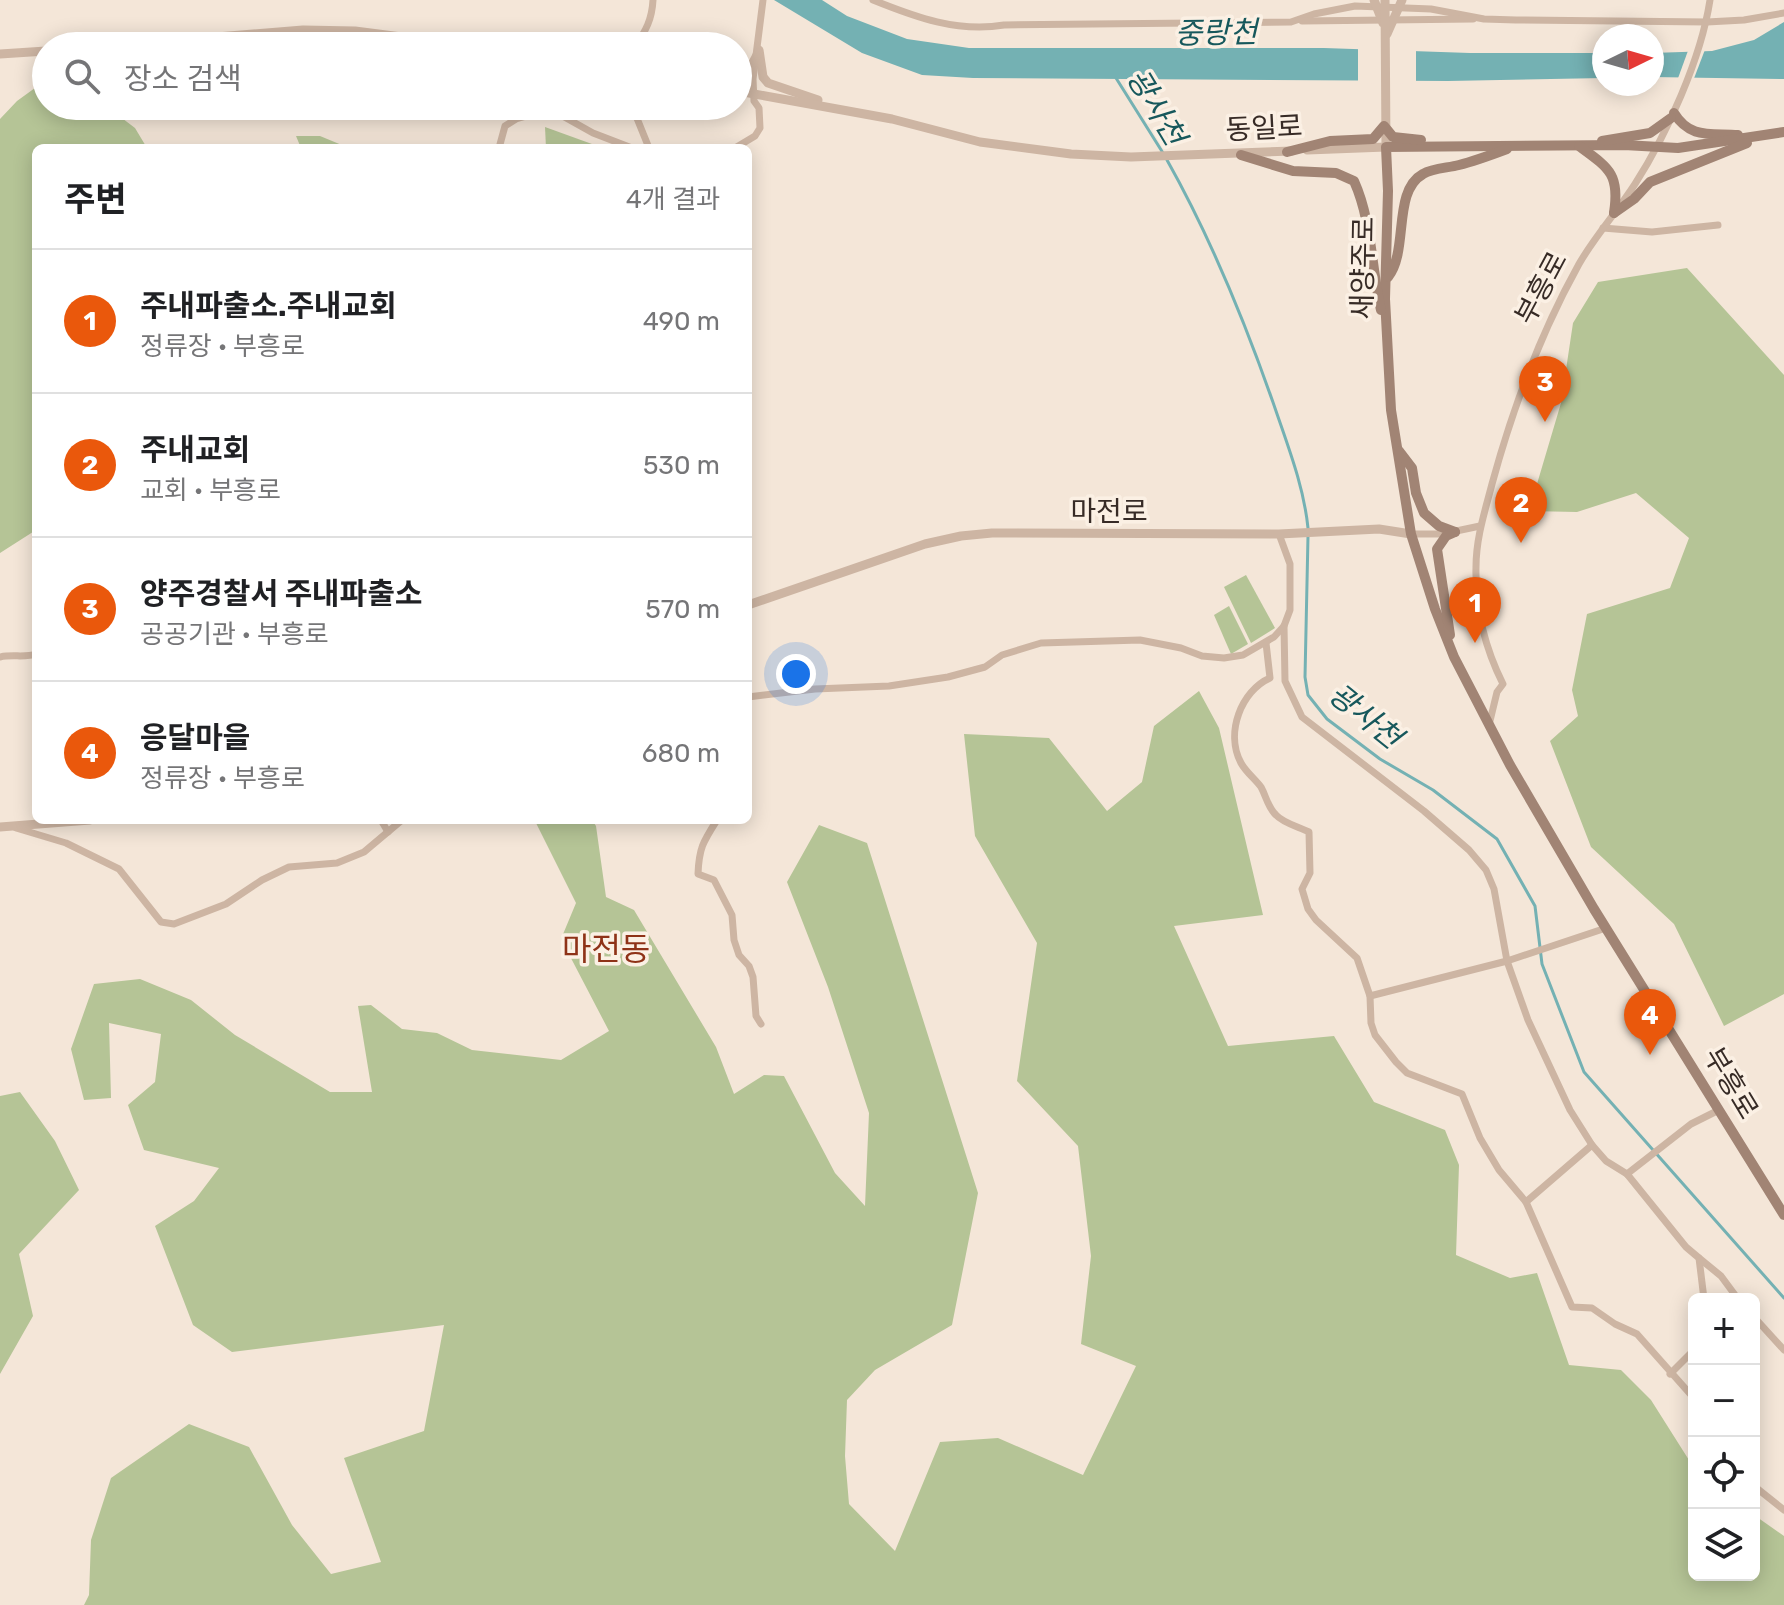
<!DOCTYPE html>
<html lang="ko">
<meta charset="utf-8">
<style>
:root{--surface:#fff;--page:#f6f6f6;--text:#202124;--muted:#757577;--line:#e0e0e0;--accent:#ea580c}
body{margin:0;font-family:Rubik,"Noto Sans KR",sans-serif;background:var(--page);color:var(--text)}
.controls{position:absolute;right:24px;bottom:24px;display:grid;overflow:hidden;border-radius:12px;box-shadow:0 4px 20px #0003}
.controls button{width:72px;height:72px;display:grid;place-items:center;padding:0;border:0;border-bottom:2px solid var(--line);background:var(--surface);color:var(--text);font:40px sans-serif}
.compass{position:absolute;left:1592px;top:24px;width:72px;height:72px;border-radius:50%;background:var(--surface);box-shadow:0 4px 20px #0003;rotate:85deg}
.you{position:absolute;left:796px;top:674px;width:28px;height:28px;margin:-20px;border:6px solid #fff;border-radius:50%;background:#1a73e8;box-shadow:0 0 0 12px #1a73e833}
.badge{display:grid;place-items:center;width:52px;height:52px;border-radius:50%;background:var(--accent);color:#fff;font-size:26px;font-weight:700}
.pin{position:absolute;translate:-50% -66px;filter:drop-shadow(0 2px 4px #0008)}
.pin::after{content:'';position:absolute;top:42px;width:28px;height:24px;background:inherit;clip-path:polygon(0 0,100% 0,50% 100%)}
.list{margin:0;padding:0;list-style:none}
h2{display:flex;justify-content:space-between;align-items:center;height:104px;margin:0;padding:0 32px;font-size:34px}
h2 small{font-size:26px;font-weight:400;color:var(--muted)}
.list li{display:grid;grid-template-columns:52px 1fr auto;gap:24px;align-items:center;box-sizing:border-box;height:144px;padding:0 32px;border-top:2px solid var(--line)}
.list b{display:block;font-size:30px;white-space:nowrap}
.list p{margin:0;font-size:26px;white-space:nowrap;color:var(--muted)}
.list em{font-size:26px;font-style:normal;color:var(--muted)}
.icon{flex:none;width:44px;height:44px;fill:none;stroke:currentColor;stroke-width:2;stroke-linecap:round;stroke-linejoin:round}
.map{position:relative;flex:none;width:1784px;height:1605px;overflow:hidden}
.search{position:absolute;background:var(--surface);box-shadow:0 4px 20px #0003;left:32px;top:32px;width:720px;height:88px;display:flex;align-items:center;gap:20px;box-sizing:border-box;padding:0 28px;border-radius:44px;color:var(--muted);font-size:30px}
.panel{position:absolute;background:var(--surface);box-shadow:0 4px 20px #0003;left:32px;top:144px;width:720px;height:680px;border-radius:12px}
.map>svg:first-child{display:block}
.green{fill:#b5c496}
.water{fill:#74b1b3}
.pier{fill:#f4e6d8}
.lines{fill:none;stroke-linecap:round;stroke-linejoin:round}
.stream{stroke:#74b1b3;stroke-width:3}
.minor{stroke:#cdb5a3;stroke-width:7}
.tertiary{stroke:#cdb5a3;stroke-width:9}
.secondary{stroke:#a18474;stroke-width:10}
.labels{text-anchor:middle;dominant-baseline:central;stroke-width:7;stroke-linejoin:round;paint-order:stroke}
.street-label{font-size:28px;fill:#372b26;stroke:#fbf0e4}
.water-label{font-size:30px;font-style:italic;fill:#17585c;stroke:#fbf0e4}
.quarter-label{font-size:32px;fill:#8e3217;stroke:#fbf0e4}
</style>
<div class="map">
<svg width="1784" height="1605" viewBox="0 0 1784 1605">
<rect width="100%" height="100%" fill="#f4e6d8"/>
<!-- green -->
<g class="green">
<polygon points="46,80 46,106 106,106 135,128 147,148 36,148 36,530 0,553 0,119 17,101"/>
<polygon points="545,127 603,148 546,148"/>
<polygon points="296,136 320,136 349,148 301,148"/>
<polygon points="1687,268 1784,375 1784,994 1724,1026 1674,924 1591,847 1550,741 1578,716 1572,690 1587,614 1670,588 1689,538 1636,493 1577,512 1529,511 1561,403 1573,323 1598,282"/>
<polygon points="1246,575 1275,628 1251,643 1224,587"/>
<polygon points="1229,606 1248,644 1231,654 1214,615"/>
<polygon points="1199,691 1219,728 1263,915 1174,926 1228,1046 1334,1036 1374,1102 1445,1130 1459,1165 1456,1255 1510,1278 1537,1273 1569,1365 1621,1370 1651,1400 1694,1468 1694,1575 1754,1575 1754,1515 1784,1536 1784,1605 84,1605 89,1595 91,1540 111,1478 189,1424 249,1447 292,1525 331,1574 381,1562 344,1458 424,1431 444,1325 232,1352 193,1325 155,1226 194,1201 219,1168 144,1150 128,1105 155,1082 161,1034 109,1023 111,1098 84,1100 71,1049 94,984 140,979 191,1000 235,1035 330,1092 372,1092 358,1006 371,1005 402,1029 437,1033 472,1050 561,1060 609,1031 561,939 576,903 536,823 541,820 592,820 596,826 606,897 634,910 716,1047 734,1094 764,1075 784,1076 835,1173 865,1206 869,1113 828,987 787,882 819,825 867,843 978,1193 952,1325 875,1370 847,1400 845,1456 849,1504 895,1551 940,1442 998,1438 1083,1475 1136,1366 1081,1344 1091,1256 1078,1146 1017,1081 1037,943 975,836 964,734 1049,738 1107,811 1142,782 1154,726"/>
<polygon points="20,1092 55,1141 79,1190 19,1254 33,1316 0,1374 0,1096"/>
</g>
<!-- water -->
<g class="water">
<polygon points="774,0 822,0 847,16 907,39 969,48 1324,48 1470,53 1604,53 1604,78 1448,81 973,78 922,75 862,53"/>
<polygon points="1784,22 1784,79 1652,77 1652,53 1712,51 1754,40"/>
</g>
<!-- pier -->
<g class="pier">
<polygon points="1358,45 1416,47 1416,84 1358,83"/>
<polygon points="1706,47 1693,81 1677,81 1689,48"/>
</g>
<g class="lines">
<!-- stream -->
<g class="stream">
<polyline points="1116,78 1163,153"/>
<path d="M1167,160C1212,240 1246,324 1276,411C1289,449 1304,488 1308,528"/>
<polyline points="1308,536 1305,677 1308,695 1327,719 1380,759 1433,790 1497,839 1535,906 1542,964 1584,1072 1784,1298"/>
</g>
<!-- minor -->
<g class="minor">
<path d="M873,0C915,17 958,33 1004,25L1291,22L1314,14L1355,6L1431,9L1484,19L1516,20L1707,22L1744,20L1784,13"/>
<polyline points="1302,21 1473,19"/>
<path d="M635,46C646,31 652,19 653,0"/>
<polyline points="632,106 649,148"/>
<polyline points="499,148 505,126 516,119 537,113 559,114 593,133 632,148"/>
<polyline points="735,148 755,136 760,128 759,108 754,101 753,79 763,0"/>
<polyline points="1603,228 1652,232 1718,225"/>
<polyline points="1411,534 1442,534 1480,526"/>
<polyline points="1284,626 1285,681 1302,717 1424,811 1469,850 1486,870 1494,889 1507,961 1528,1020 1570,1110 1592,1145 1606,1161 1627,1174 1686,1247 1699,1258 1704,1299"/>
<path d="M1266,643L1270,678C1241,691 1225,733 1241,763C1246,772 1255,779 1261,787C1266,796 1268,808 1276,815C1283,823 1299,827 1309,832L1310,873L1302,889L1308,909L1316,920L1357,958L1370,996L1371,1023L1375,1035L1396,1062L1407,1073L1462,1094L1480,1138L1499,1170L1526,1202L1572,1307L1592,1308L1615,1324L1637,1334L1692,1396L1694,1409"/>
<path d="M0,657C12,654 25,658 36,654"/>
<polyline points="748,697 815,689 889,686 948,677 985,667 1002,655 1041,643 1140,640 1181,648 1202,656 1224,658 1243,655 1274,637 1284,626 1290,610 1290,564 1279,534"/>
<path d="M1489,725L1497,692L1503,684C1484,646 1475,609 1476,567C1476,538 1485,511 1492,484C1513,407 1540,334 1579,264C1595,236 1617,212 1635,184C1667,134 1701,59 1710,0"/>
<polyline points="381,820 388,832"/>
<path d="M717,820C703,842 699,848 698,874L714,880L732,915L734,940L739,955L749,966L753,977L756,1016L761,1024"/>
<polyline points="16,828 66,843 119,869 161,922 174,924 226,904 262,880 289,867 337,863 364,852 402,820"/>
<polyline points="1370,996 1507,961 1606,928"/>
<polyline points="1627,1174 1691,1124 1719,1110"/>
<polyline points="1526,1202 1592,1145"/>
<polyline points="1699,1258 1721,1276 1738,1299"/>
<polyline points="1754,1317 1784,1350"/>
<polyline points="1670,1374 1694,1350"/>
<polyline points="1754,1486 1784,1510"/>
</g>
<!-- tertiary -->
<g class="tertiary">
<polyline points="1374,0 1383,23"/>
<polyline points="1387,34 1402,0"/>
<polyline points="107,46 303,30 355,31 471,46"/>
<polyline points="759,50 763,77 768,83 818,100"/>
<polyline points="0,54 46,51"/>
<polyline points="738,76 748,72 758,53"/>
<polyline points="738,91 892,119 980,142 1071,154 1131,157 1292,151"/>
<polyline points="1307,150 1386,147 1385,0"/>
<polyline points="748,605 925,544 961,536 992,533 1279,534 1379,529 1411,534"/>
<polyline points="0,827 90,820"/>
</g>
<!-- secondary -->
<g class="secondary">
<path d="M1674,113C1690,139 1710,133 1738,135"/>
<polyline points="1784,132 1678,148 1624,145 1386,147 1388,191 1385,299 1391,410 1411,534 1435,609 1454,657 1510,765 1594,909 1784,1215"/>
<polyline points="1602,141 1650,133 1671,118"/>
<path d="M1579,146C1609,168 1620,174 1614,213"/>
<polyline points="1287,152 1330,141 1373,139 1384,126 1393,137 1421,140"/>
<path d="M1241,155L1293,171L1336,173L1354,181C1372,221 1371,267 1381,310"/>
<polyline points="1614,213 1634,199 1650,182 1747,143"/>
<path d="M1388,277C1409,251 1392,191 1423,174C1433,168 1448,168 1459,165C1475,161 1491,155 1507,149"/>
<polyline points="1399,451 1412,468 1416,493 1424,513 1439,526 1455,532"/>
<polyline points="1450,635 1437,549 1446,536 1455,532"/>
</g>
</g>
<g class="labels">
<!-- street labels -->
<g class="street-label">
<text transform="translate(1264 128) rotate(-3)">동일로</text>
<text transform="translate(1363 268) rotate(-89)">새양주로</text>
<text transform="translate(1541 288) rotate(-62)">부흥로</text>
<text x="1109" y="511">마전로</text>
<text transform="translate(1731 1083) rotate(59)">부흥로</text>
</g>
<!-- water labels -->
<g class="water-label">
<text transform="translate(1216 33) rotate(-1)">중랑천</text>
<text transform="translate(1156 107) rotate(59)">광사천</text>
<text transform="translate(1365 716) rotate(39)">광사천</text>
</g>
<!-- quarter labels -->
<g class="quarter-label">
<text x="606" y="949">마전동</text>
</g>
</g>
</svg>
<div class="controls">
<button>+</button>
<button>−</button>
<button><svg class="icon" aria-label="locate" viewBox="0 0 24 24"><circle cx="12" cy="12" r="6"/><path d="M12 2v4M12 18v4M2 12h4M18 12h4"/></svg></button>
<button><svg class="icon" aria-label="layers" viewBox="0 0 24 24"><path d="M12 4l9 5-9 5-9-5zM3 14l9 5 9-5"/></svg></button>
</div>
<svg class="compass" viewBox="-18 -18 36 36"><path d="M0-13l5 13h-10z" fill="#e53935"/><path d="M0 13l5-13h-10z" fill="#757577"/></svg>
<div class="you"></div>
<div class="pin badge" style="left:1475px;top:643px">1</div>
<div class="pin badge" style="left:1521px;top:543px">2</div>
<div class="pin badge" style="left:1545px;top:422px">3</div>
<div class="pin badge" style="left:1650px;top:1055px">4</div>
<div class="search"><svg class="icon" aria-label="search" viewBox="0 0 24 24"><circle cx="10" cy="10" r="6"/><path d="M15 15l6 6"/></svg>장소 검색</div>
<section class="panel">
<h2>주변<small>4개 결과</small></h2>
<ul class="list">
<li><span class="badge">1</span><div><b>주내파출소.주내교회</b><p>정류장 · 부흥로</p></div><em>490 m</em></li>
<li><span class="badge">2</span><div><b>주내교회</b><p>교회 · 부흥로</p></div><em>530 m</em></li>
<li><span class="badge">3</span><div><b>양주경찰서 주내파출소</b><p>공공기관 · 부흥로</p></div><em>570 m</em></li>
<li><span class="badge">4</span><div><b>응달마을</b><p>정류장 · 부흥로</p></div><em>680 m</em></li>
</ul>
</section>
</div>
